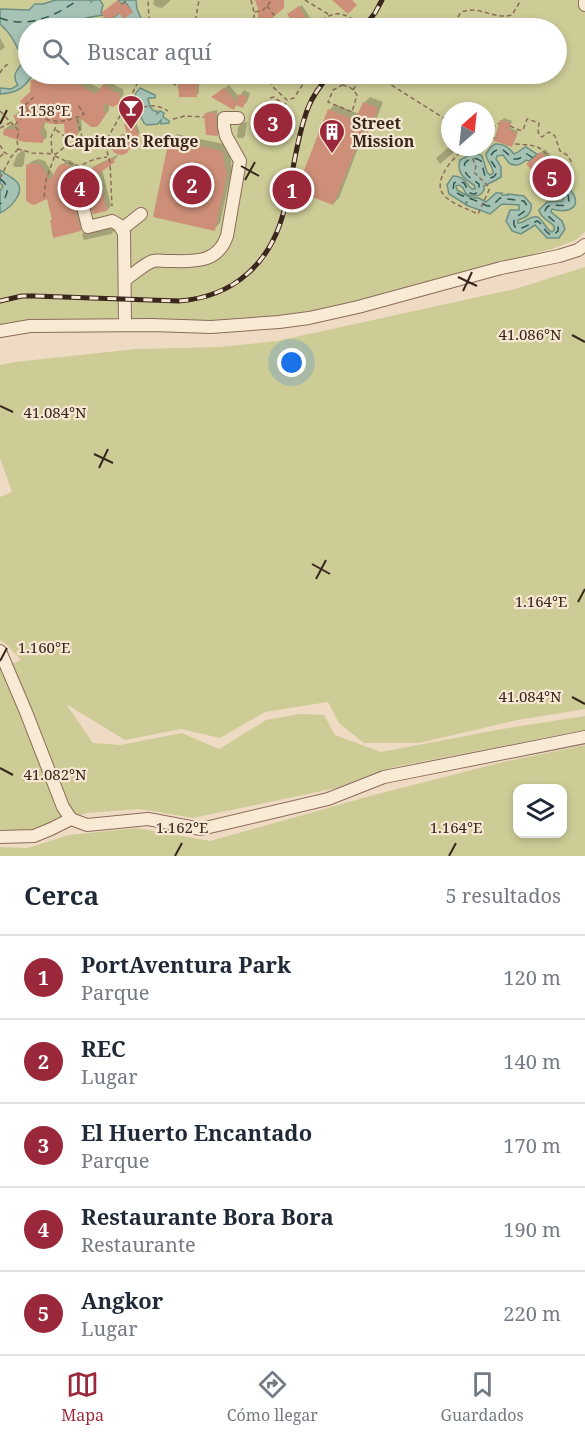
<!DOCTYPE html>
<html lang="es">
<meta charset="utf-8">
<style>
:root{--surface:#fff;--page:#f2f2f3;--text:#1f2937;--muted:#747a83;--line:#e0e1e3;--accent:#9a283a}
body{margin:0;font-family:"Noto Serif",serif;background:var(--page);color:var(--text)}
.controls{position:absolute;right:18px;bottom:18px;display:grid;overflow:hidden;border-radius:12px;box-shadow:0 3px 9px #0003}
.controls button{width:54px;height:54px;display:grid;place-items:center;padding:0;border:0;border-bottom:2px solid var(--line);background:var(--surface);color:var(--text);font:30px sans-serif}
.compass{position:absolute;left:441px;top:102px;width:54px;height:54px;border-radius:50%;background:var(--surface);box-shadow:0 3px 9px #0003;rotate:27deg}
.you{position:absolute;left:292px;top:363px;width:21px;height:21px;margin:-15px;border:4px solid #fff;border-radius:50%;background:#1a73e8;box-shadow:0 0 0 9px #1a73e833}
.badge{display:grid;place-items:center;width:39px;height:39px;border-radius:50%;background:var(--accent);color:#fff;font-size:20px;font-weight:700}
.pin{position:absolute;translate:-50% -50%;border:3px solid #fff;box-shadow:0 2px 6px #0006}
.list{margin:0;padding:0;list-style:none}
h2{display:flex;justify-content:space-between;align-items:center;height:78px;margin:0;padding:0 24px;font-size:26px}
h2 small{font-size:20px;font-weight:400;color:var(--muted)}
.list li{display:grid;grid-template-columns:39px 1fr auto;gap:18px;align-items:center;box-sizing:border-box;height:84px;padding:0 24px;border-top:2px solid var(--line)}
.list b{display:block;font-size:22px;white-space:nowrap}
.list p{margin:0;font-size:20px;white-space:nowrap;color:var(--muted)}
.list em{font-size:20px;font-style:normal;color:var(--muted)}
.icon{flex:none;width:33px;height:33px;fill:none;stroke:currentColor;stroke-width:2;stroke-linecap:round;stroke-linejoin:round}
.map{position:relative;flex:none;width:585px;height:856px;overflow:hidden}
.search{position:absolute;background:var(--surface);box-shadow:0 3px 9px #0003;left:18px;right:18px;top:18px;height:66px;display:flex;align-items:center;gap:15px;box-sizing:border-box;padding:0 21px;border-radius:33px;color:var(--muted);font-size:22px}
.sheet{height:498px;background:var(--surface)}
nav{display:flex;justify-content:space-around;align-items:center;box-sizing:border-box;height:84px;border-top:2px solid var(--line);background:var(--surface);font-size:16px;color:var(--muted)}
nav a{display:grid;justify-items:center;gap:3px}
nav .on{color:var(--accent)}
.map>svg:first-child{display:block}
.green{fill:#cdcc97;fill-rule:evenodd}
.water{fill:#a5c2b5;stroke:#6c9082;stroke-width:1.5}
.shadow{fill:#0003}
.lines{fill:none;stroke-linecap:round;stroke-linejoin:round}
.ferry{stroke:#2d5950;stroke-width:1.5;stroke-dasharray:8 6;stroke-linecap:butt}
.building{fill:#ce8f78}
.minor-casing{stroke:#8a6c59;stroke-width:14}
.path{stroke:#8a6c59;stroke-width:1.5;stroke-dasharray:4.5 3;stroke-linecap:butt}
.minor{stroke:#f9ead6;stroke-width:12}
.rail-casing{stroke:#39271e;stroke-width:5}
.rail{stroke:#f6e7d3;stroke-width:3;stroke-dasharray:9;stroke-linecap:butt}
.ticks{fill:none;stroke:#39271e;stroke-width:2}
.labels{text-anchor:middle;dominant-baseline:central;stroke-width:4.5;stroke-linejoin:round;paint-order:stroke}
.poi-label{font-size:16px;font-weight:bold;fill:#39271e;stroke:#f6e7d3;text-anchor:start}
.ticks-label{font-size:15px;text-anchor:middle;fill:#39271e;stroke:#f6e7d3;stroke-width:4.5;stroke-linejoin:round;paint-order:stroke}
</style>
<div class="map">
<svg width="585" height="856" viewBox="0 0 585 856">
<rect width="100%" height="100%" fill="#efdbc3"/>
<!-- green -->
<g class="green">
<path d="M0,0H585V232L576,240L552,249L343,305L274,317L223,321L0,326ZM28,28H556V74H28ZM450,111H486V147H450Z"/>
<polygon points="585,267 585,709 518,720 419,743 364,743 339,723 328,702 265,712 220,738 181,729 125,740 66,704 93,743 120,745 182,733 219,749 266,720 300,714 324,715 335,735 381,752 502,729 585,716 585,730 394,767 341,787 193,818 140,809 88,813 25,831 0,831 0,658 15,663 21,660 6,644 0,640 0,497 12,492 0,458 0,365 15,362 136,349 219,347 277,341 515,289"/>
<path d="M585,745V856H0V847L27,848L69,835L137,828L210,841L370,796L503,762ZM518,788H562V834H518Z"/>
</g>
<!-- water -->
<g class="water">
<path d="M56,0H90L91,2L93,0H100L103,5L101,13L103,15L86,18V21L105,18L108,22L119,13L132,12L126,3L122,5L118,0H136L137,9L143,23L139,28H60L58,26L54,25L42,28H28V74H31L32,76C23,89 16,93 0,94V88L11,89L18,85C11,76 17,70 23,62C18,47 12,34 0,24V9L29,10L35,4H43Z"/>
<path d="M140,88L155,95V98H149L148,99L150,107L154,111H157V114L160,111L164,113L163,117L169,121V123L161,124V120L158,124L147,125L144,123L139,113L143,110L142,105L136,107C131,101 135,93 140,88Z"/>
<path d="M495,144C504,143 509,148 514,154C519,153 521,148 526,147L537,154L529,161L526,160C520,165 516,167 509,163L503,155L497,156L496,159L501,167V177L496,180L484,186V190C480,198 473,197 466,194L463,188L459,185L456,186L457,190L471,198H479L486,202L496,193H502V195H508V194L524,196L531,204C532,214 527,217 518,220V223C525,223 530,215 538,217C544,221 546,230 552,232L554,230V226C549,220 541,219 539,210L547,202L562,201L564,197L557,191L564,184C567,187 572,191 574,195C581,212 562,212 552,209L551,212L562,221L565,229L559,238H547L535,225L521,234L512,231L506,221L510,210H519V205L502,204L490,214L466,205L467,202H466L465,204L449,194L447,185L453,176C464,176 465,183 472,189H475L474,185C464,179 456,172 460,160C468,156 474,150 482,156L487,172L490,175L493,173C494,167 486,161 486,154L490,148Z"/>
<path d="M0,170C5,174 12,177 17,182C26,193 9,209 0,213V191L3,186L0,183Z"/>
</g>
<!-- shadow -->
<g class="shadow">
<polygon points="154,0 170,0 170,1 162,8 157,7 153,4"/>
<polygon points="302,5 311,19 297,28 289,14"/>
<polygon points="182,22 193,22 193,28 180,28 180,25"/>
<polygon points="342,23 347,25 348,28 336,28"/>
<polygon points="241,24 243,28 230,28"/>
<polygon points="0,38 5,47 0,51"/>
<polygon points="48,74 76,74 76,80 87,81 87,82 101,89 109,80 116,86 123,89 124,94 116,104 109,103 109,110 98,125 81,117 82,129 78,134 65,122 46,121 44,127 47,132 47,137 42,142 5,129 10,125 19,125 14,116 19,111 29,112 33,80 37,76 48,76"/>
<polygon points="316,74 325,74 318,82 312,79"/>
<polygon points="186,79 199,79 199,93 197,95 180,85"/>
<polygon points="229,85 239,97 244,90 250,93 247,102 242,106 238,104 234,108 218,93"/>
<polygon points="370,97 383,102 374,125 368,131 365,130 339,198 333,204 329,110 335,104 359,114 364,103"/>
<polygon points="217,110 219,133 217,135 205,114 208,112"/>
<polygon points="504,118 512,121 510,128 518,131 514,143 512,145 502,120"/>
<polygon points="135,120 140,133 132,138 132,144 127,150 114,141 120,135 128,133 125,125 128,122"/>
<polygon points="247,122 245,136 243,138 238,138 237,136 238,127 241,124"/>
<polygon points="177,134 228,145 232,168 220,223 214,229 171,140"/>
<polygon points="449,147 454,152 440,164 436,158"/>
<polygon points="545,149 570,176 554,191 528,164"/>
<polygon points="23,150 25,153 24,164 22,167 15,167 13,165 17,155"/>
<polygon points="117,155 118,156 114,160 102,169 111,206 107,210 86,201 80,203 80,207 85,226 80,230 53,219 48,197 28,165 32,161 39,159 45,161 54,176 58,169 67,160 70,160 78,166 80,173 91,169 94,166"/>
<polygon points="115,227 115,230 111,234 84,240 82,234 86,230"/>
</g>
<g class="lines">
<!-- ferry -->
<g class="ferry">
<path d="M0,18C28,29 55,16 78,0"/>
<path d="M533,158L527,154L518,159H514L503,150C497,148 491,152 490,159L497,170C496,177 491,180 485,176L481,161C476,157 469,158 465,163C462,175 471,178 479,184V191L475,194C466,194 468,188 464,183L458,181L454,183L453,190C461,197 470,198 479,202C482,203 486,206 488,206C493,206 497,201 500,198L524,201L527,206C525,216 512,214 514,225L516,228H522L537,221C544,224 544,234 553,235L558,231C560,221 548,220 545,211C548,201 557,207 565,205L569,201L568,195L561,187"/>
<path d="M0,179C11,186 8,196 0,204"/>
</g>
</g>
<!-- building -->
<g class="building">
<polygon points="118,0 122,5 125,3 133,12 124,19 119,13 108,22 101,13"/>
<polygon points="255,0 284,0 284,8 270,20 258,24 258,9"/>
<polygon points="332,0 352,0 357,5 348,14"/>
<polygon points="299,6 309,23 300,28 296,28 287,14"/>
<polygon points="47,74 73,74 72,84 84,85 83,87 96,94 104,83 112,91 119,93 120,100 118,104 113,107 104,103 105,116 98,126 96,127 91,127 76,115 78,135 65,137 64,124 52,124 44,122 40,133 43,137 43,143 24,142 3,135 4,129 19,129 13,115 30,116 20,101 30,92 31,80 46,81"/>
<polygon points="182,81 197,81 197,97 179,97 178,84 182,84"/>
<polygon points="224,88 236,102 239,94 247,97 243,108 236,105 234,110 211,97"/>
<polygon points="363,102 378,108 368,133 363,131 333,205 299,192 305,179 301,178 328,109 355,120"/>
<polygon points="215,112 218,136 206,135 204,114"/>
<polygon points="500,120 511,123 509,130 517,133 512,147 494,141"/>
<polygon points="133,121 139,137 130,140 130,148 127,153 122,155 116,154 111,149 112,141 117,136 127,135 124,124"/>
<polygon points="169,139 222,151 227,174 215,231 153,217"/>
<polygon points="540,152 568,180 554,193 526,164"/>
<polygon points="112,158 115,162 98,174 107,211 93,214 89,205 86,203 81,203 78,206 76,212 81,231 53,238 50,220 52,220 47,199 34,205 29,203 26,200 26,165 34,163 41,165 50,181 57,168 61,164 66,164 70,166 74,170 76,176 85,173 88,170"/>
</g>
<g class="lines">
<defs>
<g id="minor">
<polyline points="585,0 585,5"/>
<polyline points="84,211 88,227 112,221 119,225 124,233 125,325"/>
<polyline points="122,229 141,214"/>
<path d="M126,279C134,274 144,264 153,261C157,260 163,261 167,261C192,261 217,265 227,236L240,161L226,136L224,127V118H238"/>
<polyline points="0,331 30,326 152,325 211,327 279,322 309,318 358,307 501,268 559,256 578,250 585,245"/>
<polyline points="0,651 26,712 63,807 71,819"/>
<polyline points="0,837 34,836 51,829 71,819 87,825 148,819 201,829 328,799 384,777 585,737"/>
</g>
</defs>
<!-- minor casing -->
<use href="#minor" class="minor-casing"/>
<!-- path -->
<g class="path">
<polyline points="251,0 254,12 254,28"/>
<polyline points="305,0 328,14"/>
<polyline points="122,4 127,0"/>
<polyline points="267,6 284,28"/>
<polyline points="255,12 263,10 272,0"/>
<path d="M458,17L461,12C480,5 494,20 512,15L521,0"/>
<polyline points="125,18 134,28"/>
<polyline points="146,28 149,18 148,0"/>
<polyline points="194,28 199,0"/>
<path d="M309,28C336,11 337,7 365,28"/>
<polyline points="0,73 3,68 9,63"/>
<polyline points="160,74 164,78 179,87"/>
<path d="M237,74C245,80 254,79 262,74"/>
<polyline points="266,74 273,87 287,100 294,98 301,87 312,74"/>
<polyline points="288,74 293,74"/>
<polyline points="342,74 342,84"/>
<polyline points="382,74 388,83 450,122"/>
<path d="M342,85C350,86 353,89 357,95L352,112L328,102L333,90Z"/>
<polyline points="353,90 362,76 373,75 379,74"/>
<path d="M34,97L25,105C40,123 63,126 84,114L78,105"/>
<polyline points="270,98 274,97 284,105 288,102"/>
<polyline points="66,109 68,120"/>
<path d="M0,111L19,131L17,139L18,149L32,153L56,154C76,137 80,138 105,143L131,96L142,74"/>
<polyline points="36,113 44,104"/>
<path d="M122,115C139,109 151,100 168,111"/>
<polyline points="77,119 82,137"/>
<polyline points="173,119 185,116 204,117"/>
<polyline points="15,125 29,109"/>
<polyline points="510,126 519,130 523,130 527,119 539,123 538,131 539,135 542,137 549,132 555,136 560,151 567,155 571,161 570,169 573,175 568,180"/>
<polyline points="0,128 10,123"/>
<polyline points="56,130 64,136 68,144"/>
<polyline points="486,133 499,123"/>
<polyline points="486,136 495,138"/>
<polyline points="105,144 110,162 112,206"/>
<path d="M515,144C541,146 538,145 556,164L554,166"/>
<polyline points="0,145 4,152 10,156"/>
<path d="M461,151L471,154L476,167L474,172L488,186L489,190L478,214C455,203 426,197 448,166C452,159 460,155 462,147"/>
<polyline points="52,153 51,137 55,129 56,123"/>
<polyline points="55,156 72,164 79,166 95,159 107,157"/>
<polyline points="0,157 4,153"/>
<polyline points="0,178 11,157 18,149"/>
<polyline points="44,197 46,180 55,155"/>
</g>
<!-- minor -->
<use href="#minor" class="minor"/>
<defs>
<g id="rail">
<polyline points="363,28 375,13 382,0"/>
<path d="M0,301L22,296H34L179,301C204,299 228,291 247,274C296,232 286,164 308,108C313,95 321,85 330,74"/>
</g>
</defs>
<!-- rail casing -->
<use href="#rail" class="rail-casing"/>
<!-- rail -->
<use href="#rail" class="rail"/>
</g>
<!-- ticks -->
<path class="ticks" d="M0,124L7,110M241,166L259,176M245,180L255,162M458,277L477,286M463,291L472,272M572,335L585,342M0,406L13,412M94,454L113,463M99,468L108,449M312,564L330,574M316,579L326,560M578,602L585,589M0,661L7,648M572,697L585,704M0,768L13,775M175,856L182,843M449,856L456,843"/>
<!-- icons -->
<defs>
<symbol id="bar-pin" viewBox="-11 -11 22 30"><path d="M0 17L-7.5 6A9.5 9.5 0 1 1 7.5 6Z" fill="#9a283a" stroke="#f6e7d3"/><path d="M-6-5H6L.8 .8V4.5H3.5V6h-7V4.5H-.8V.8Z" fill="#fff"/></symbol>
<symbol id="building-pin" viewBox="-11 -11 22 30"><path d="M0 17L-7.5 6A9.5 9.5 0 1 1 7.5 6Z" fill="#9a283a" stroke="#f6e7d3"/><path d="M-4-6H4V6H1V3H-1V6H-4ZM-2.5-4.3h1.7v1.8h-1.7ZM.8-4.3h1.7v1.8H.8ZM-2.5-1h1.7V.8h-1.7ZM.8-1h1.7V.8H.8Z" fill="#fff"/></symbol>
</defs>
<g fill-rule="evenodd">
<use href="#bar-pin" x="116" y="93" width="30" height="40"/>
<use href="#building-pin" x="317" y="117" width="30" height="40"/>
</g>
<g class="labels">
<!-- poi labels -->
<g class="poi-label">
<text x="352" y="123">Street<tspan x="352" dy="18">Mission</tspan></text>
<text x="131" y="141" text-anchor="middle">Capitan's Refuge</text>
</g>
</g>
<g class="ticks-label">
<text x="44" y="116">1.158°E</text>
<text x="530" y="340">41.086°N</text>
<text x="55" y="418">41.084°N</text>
<text x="541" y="607">1.164°E</text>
<text x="44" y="653">1.160°E</text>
<text x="530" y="702">41.084°N</text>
<text x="55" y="780">41.082°N</text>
<text x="182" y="833">1.162°E</text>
<text x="456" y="833">1.164°E</text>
</g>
</svg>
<div class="controls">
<button><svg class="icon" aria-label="layers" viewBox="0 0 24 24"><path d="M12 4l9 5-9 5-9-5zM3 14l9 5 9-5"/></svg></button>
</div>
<svg class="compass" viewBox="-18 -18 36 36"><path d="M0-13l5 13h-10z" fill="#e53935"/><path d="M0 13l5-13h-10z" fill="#747a83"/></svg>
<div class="you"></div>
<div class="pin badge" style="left:292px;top:190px">1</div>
<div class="pin badge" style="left:192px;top:185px">2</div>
<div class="pin badge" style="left:273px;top:123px">3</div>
<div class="pin badge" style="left:80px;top:188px">4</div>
<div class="pin badge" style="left:552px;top:178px">5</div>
<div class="search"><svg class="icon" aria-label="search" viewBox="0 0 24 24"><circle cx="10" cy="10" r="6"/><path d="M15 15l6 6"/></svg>Buscar aquí</div>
</div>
<section class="sheet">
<h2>Cerca<small>5 resultados</small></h2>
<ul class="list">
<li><span class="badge">1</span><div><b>PortAventura Park</b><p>Parque</p></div><em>120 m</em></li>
<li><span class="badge">2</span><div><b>REC</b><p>Lugar</p></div><em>140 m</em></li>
<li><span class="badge">3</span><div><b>El Huerto Encantado</b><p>Parque</p></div><em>170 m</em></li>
<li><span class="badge">4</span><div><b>Restaurante Bora Bora</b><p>Restaurante</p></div><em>190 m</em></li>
<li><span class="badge">5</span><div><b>Angkor</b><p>Lugar</p></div><em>220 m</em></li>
</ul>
</section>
<nav>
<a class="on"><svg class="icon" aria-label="map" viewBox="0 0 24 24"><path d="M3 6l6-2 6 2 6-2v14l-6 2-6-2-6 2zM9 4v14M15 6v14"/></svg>Mapa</a>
<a><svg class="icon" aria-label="directions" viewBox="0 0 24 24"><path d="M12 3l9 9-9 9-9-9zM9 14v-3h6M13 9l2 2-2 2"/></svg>Cómo llegar</a>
<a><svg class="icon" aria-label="saved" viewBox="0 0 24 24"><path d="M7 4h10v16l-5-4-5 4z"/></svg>Guardados</a>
</nav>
